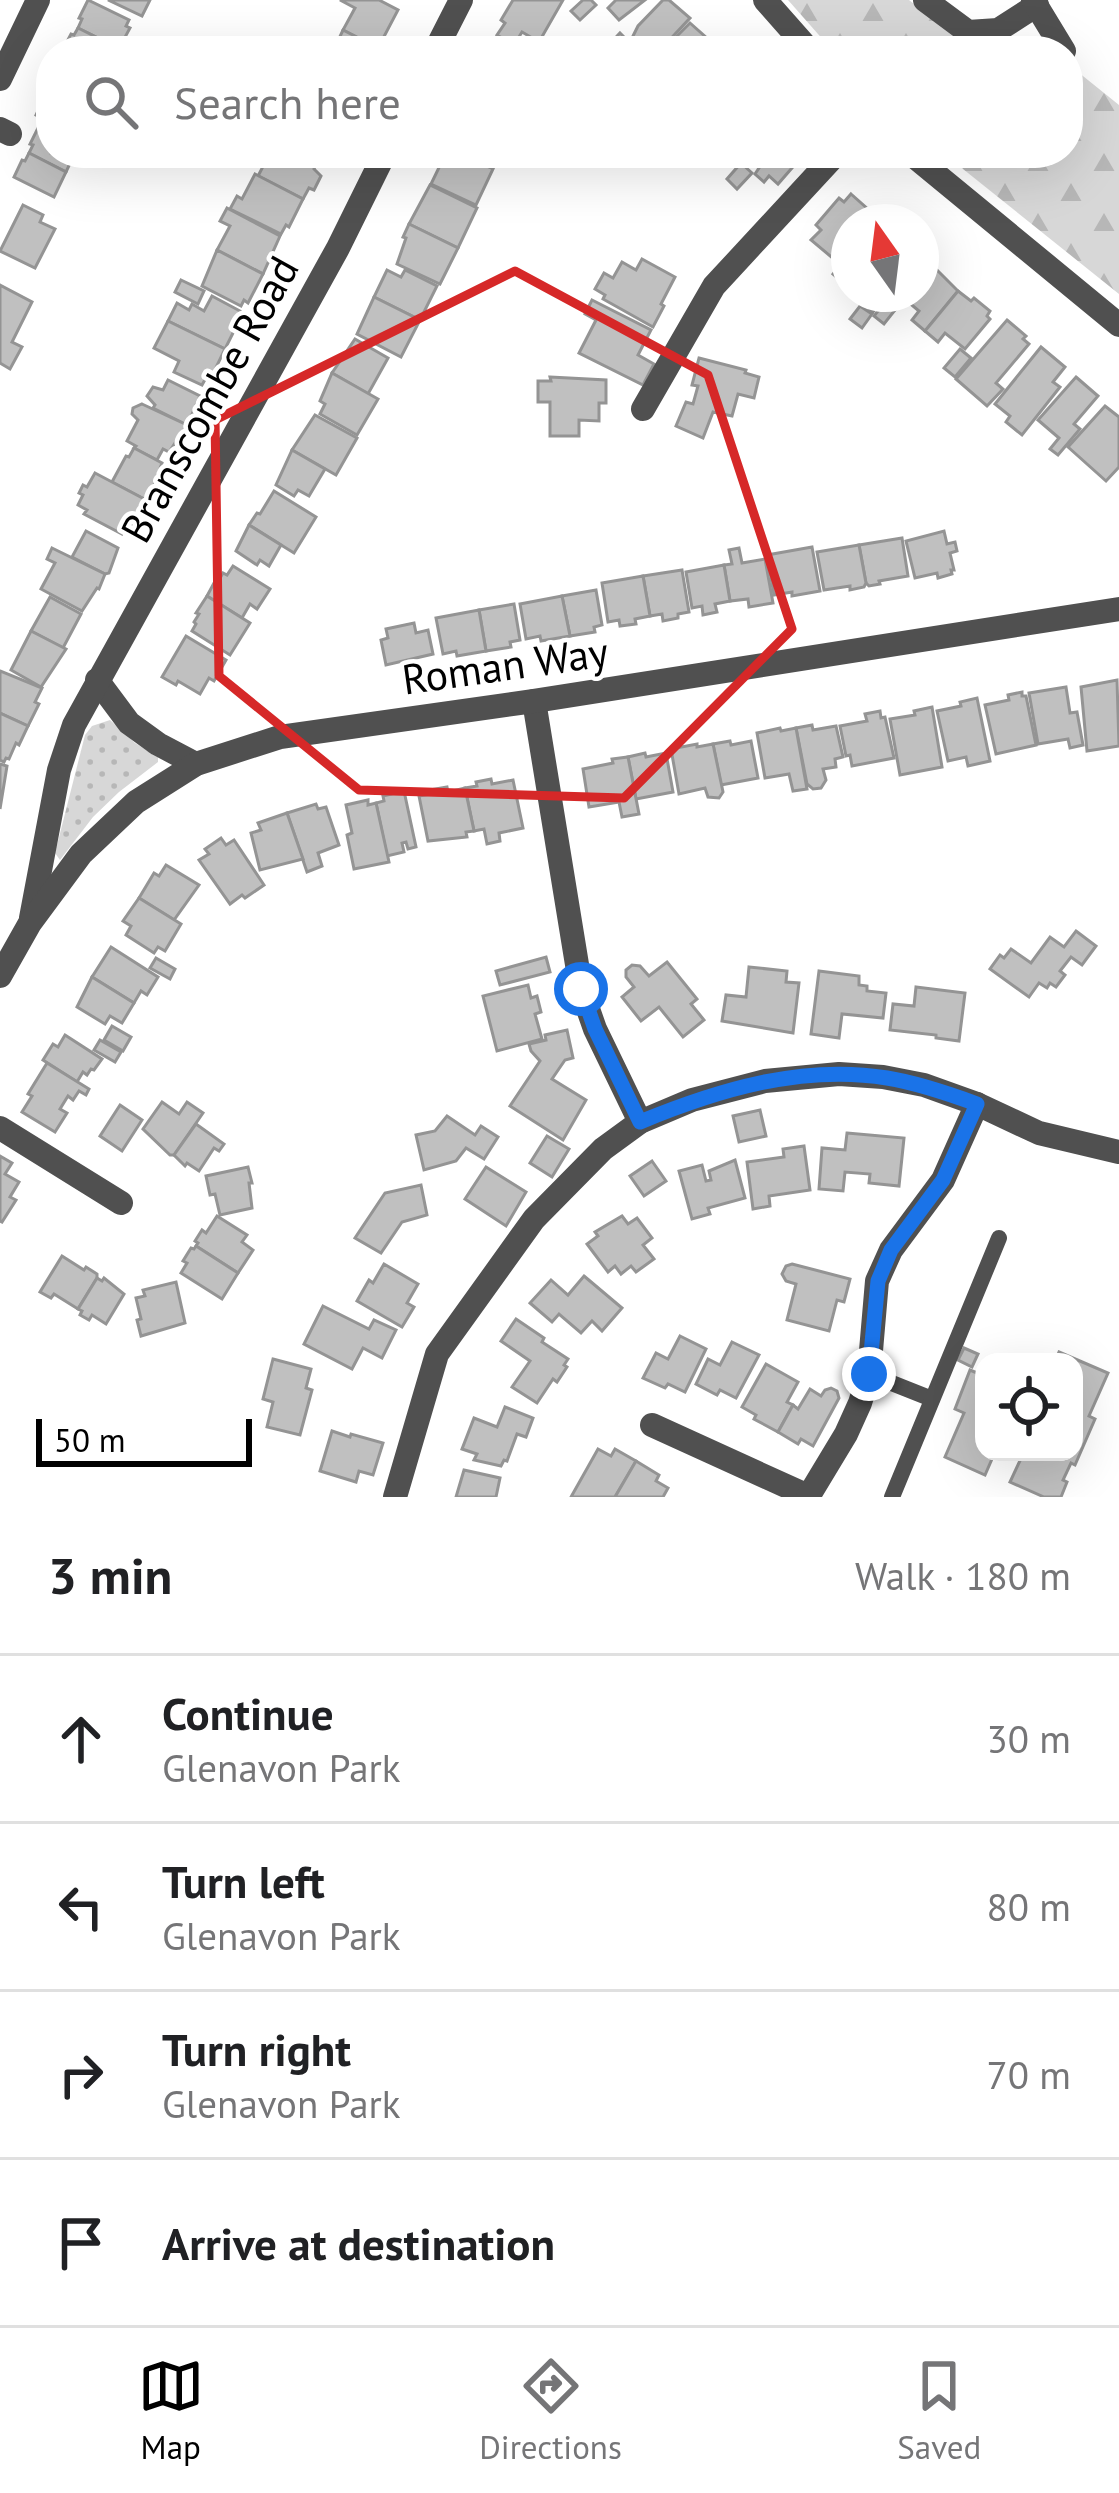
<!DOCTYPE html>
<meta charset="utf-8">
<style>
:root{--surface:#fff;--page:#f6f6f6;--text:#202124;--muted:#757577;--line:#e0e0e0;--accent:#000}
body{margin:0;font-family:"PT Sans",sans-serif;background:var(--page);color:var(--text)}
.controls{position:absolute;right:36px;bottom:36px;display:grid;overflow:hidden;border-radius:24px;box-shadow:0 12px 48px #0002}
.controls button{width:108px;height:108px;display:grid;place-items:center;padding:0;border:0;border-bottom:3px solid var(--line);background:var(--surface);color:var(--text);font:60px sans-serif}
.compass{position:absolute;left:831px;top:204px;width:108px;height:108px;border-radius:50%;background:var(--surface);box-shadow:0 12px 48px #0002;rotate:346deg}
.scale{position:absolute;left:36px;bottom:30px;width:216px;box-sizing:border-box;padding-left:12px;border:6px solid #000;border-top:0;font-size:33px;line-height:42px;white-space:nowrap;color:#000;-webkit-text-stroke:9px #fff;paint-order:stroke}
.stop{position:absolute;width:36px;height:36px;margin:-27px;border:9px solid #1a73e8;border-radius:50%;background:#fff}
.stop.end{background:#1a73e8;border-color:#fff;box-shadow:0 3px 12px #0008}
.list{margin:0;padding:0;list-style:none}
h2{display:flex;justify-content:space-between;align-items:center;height:156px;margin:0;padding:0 48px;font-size:51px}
h2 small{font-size:39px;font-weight:400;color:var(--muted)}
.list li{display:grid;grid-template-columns:78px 1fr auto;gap:36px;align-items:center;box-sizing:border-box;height:168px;padding:0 48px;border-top:3px solid var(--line)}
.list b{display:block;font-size:45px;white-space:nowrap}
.list p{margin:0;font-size:39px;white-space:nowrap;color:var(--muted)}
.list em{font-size:39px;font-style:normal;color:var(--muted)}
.icon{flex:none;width:66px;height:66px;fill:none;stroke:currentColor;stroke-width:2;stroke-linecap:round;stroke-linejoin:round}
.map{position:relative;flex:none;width:1119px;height:1497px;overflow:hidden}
.search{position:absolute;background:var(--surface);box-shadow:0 12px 48px #0002;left:36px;right:36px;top:36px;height:132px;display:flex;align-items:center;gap:30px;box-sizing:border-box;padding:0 42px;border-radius:48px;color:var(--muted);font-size:45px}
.sheet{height:828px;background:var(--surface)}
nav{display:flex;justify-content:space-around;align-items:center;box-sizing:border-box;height:168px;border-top:3px solid var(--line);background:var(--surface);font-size:33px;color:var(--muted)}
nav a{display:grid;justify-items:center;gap:6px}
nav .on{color:var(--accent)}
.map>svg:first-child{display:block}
.grass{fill:url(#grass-dots)}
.forest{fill:url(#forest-firs)}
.building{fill:#c0c0c0;stroke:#949494;stroke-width:3}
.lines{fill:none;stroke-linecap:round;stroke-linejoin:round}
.lane{stroke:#505050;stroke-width:16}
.street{stroke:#505050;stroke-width:24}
.route{stroke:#1a73e8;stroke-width:15}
.marked{fill:none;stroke:#d62828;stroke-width:9;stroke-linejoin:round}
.labels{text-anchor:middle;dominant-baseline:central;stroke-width:9;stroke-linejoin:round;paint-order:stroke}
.street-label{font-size:42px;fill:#000;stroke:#fff}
</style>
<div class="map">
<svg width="1119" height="1497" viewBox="0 0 1119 1497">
<defs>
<pattern id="grass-dots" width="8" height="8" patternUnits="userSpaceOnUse" patternTransform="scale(3)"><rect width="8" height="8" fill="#d7d7d7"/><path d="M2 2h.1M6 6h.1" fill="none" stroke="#b7b7b7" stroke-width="1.8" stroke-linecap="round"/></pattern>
<pattern id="forest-firs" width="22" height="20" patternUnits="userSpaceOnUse" patternTransform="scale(3)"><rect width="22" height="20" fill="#d7d7d7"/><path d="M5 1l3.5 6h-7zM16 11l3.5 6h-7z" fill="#b7b7b7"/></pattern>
</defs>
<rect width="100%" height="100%" fill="#fff"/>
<!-- grass -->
<polygon class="grass" points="110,720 135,743 158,757 158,762 119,792 93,817 60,860 55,853 85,735 92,726"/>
<!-- forest -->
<g class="forest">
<polygon points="788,0 909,0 942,26 978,47 1033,36 1051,51 833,51"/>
<polygon points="1068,64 1119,105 1119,294 943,153 1068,153"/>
</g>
<!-- building -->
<g class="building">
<polygon points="88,0 129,20 126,26 130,28 123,41 118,38 114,46 78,28 82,19 79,18"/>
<polygon points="108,0 150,0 142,16"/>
<polygon points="340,0 379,0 398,10 378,48 343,30 355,8"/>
<polygon points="513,0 563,0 539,42 522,32 514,45 497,35 505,23 501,20"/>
<polygon points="583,0 591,0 596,5 580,20 571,11"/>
<polygon points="616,0 645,0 619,20 608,8"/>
<polygon points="663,0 669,0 690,18 662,48 659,45 653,51 644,41 641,45 633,36 638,26"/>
<polygon points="690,23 708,39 718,51 662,51"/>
<polygon points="78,28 114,46 112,51 62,51 71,34 74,35"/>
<polygon points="343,30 378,48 377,51 306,51 310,44 322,51 328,38 337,43"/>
<polygon points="620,33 629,42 621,51 607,51 605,49"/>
<polygon points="51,93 51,123 36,115 44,98 48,100"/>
<polygon points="39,126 51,131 51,153 82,153 79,160 73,157 66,172 29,153 33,145 30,144"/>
<polygon points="29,153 66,172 54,197 14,177 22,160 25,161"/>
<polygon points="270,153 307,153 318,159 314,169 321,176 314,190 309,188 303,199 258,176"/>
<polygon points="446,153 459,153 493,169 476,205 431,184"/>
<polygon points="459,153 488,153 482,164"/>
<polygon points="762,153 805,153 778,184 769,176 764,182 755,174 759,168 753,163"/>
<polygon points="741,163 752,173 737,189 727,179"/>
<polygon points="255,174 303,199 289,227 286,225 281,234 230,209 237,196 242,199"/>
<polygon points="430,185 477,208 458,248 409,224"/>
<polygon points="851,194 869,210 866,213 876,222 849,222 849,255 841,265 811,240 821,230 816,225 839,198 844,202"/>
<polygon points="23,205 43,215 40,222 55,229 35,268 0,251"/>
<polygon points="227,208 280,236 263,274 217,250 230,226 220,221"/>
<polygon points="409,224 458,248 440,284 397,264 406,238 403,237"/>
<polygon points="217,250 263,274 248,303 244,300 241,306 202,286"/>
<polygon points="849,255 849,281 846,285 833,274"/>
<polygon points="642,259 675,277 661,304 664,306 653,327 603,299 605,295 595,289 604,273 613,278 622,262 636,270"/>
<polygon points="932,265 958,291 925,331 912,320 919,311 901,296 921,294 921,271 926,266 929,268"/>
<polygon points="387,270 401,277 405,270 437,286 420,320 374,297"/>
<polygon points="181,280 204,291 198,304 175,292"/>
<polygon points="0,285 32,302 12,342 22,347 10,369 0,363"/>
<polygon points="958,291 971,301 974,298 990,311 987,316 990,319 965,349 945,333 938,342 925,331"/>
<polygon points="867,294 888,294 873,312 861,302"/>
<polygon points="212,296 240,311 235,320 238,323 225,349 168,321 177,303 189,310 192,304 204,311"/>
<polygon points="374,297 420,320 401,357 357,334"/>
<polygon points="889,297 899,305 884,324 874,316"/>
<polygon points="592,300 651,330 638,355 654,364 643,385 579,353 596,320 585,314"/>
<polygon points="860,306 872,314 862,328 850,319"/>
<polygon points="1007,320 1026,336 1023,339 1029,344 996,383 1003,389 987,406 956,379"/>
<polygon points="168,321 225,349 211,378 207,376 202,385 174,372 179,361 154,348"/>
<polygon points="355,339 388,358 368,394 332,373"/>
<polygon points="1041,347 1065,367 1053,382 1060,387 1022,435 1006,422 1010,416 995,404"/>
<polygon points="960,349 971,358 955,377 944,368"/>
<polygon points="699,358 746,370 745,373 759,377 754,398 738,394 732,416 713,412 703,438 676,426 686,402 693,404 698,386 692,385"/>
<polygon points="332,373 378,399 357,435 320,414 325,404 320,401"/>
<polygon points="550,377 606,380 606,403 599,403 599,421 579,420 579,436 550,436 550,402 538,402 538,381 551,381"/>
<polygon points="1076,377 1098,396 1074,424 1080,429 1058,455 1050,449 1059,438 1038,420"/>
<polygon points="168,380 200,396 187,425 153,408 155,405 147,396 153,387 163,390"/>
<polygon points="142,404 187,425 169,452 163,449 157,460 134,448 136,446 127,441 138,420 132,414 133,408"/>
<polygon points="1105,406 1119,417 1119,467 1106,481 1068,447"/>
<polygon points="315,415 357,438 336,475 292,450"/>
<polygon points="134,448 162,463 148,501 112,482 126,456 129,457"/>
<polygon points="292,450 325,469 309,496 298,490 294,496 276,485"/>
<polygon points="95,473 148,501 139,517 137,516 131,526 128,525 122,534 84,514 87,510 78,505 83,495 79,493 83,485 87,487"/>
<polygon points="274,491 316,517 294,553 249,525 257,513 260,514"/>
<polygon points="249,525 281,545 269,566 260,560 257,565 236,551"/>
<polygon points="86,531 118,548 109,573 105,574 72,557"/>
<polygon points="944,531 947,544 955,542 957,551 950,553 954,570 951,570 952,574 938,578 937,573 915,578 906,541"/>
<polygon points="902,538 908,576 879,581 880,584 869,586 866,583 859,545"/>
<polygon points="859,545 866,583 864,587 850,590 850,586 824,590 817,552"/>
<polygon points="812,547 820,591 792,596 792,592 774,595 767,555"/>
<polygon points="52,548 105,574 99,589 97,588 82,611 41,589 55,563 47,559"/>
<polygon points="739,548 742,563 765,559 773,603 749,607 748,599 730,601 724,565 732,564 729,550"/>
<polygon points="724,565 730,601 715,604 717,612 703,615 702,606 692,608 686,572"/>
<polygon points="233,566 270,589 257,609 250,604 242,618 207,596 214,583 216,585 223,573 227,575"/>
<polygon points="682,570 689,612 678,614 678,618 663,621 662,614 650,616 643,576"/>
<polygon points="643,576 650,616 635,619 636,624 620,626 619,620 608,622 602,583"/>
<polygon points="596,590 602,625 594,627 595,632 570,636 562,596"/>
<polygon points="207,596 250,623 230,655 192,631 196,624 194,622 199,614 196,613"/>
<polygon points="562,596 570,636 541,641 540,636 526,639 520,604"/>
<polygon points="50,597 81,614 63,648 31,631"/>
<polygon points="514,604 520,640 510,642 511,647 486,651 479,610"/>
<polygon points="479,610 486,651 457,656 456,651 443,654 436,618"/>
<polygon points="414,623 416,633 428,630 433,654 386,665 381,640 388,638 386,629"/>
<polygon points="31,631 66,649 41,687 11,670"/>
<polygon points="186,636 226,660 214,681 209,678 200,694 178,681 176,685 162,677"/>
<polygon points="0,671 42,688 35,702 39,704 28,726 0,713"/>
<polygon points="1117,680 1119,746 1087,751 1081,687"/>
<polygon points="1066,687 1070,713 1077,712 1083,745 1070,748 1068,739 1038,744 1029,693"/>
<polygon points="1022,692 1022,696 1026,696 1036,745 996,754 985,705 1009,700 1008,695"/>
<polygon points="977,698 990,761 968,766 966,757 948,761 937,711 961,706 960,702"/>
<polygon points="932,707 942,767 900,775 890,719 915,715 914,711"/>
<polygon points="880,711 881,718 885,717 894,758 852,766 850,755 846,756 840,726 867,721 865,714"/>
<polygon points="0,713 28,726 19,745 16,743 9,759 6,758 4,762 0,760"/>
<polygon points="812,725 813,730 836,726 843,757 835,759 836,767 823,769 826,780 821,788 813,789 807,784 796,728"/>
<polygon points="780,728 781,731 796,728 807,789 793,791 789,774 765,778 757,733"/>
<polygon points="730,741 731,745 751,741 758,778 721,785 713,744"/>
<polygon points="697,744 697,747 713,744 723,792 719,798 708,797 705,788 679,794 671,749"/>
<polygon points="645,753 646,757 666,753 673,792 636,799 628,757"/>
<polygon points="628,757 639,814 622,817 619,802 589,807 583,769 613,763 612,759"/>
<polygon points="0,764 7,766 0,809"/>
<polygon points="491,779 492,784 513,780 523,828 499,833 500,841 487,844 484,829 474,831 465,788 477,786 476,782"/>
<polygon points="447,787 448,792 465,788 474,831 466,832 467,837 428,841 419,796 431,794 430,790"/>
<polygon points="404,791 416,847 408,849 406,842 402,843 404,852 387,856 376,803 384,801 383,796"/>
<polygon points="368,800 368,805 376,803 389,862 354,869 347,835 352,833 346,805"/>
<polygon points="316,804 318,809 326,807 339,845 318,853 322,866 307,872 287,813"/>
<polygon points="287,813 303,859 260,870 251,833 261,830 258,823"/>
<polygon points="221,838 226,845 234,840 264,885 245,898 242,895 230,904 199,860 209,854 205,849"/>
<polygon points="166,865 199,885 174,920 139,898 154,873 159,876"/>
<polygon points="139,898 181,924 165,951 158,947 154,953 126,935 131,926 123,921"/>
<polygon points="1076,931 1096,946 1082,965 1071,957 1060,971 1065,975 1056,987 1050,983 1047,988 1039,983 1029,997 990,969 1000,955 1004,958 1011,949 1031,963 1050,937 1064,947"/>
<polygon points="111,947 158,977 147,995 141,991 134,1003 92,977"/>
<polygon points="546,957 550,972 500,985 496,971"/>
<polygon points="156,958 175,969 170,979 150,968"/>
<polygon points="667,962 697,999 691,1004 704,1020 683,1037 659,1007 641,1021 622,997 634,987 626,977 626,970 632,965 640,966 649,976"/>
<polygon points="749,967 787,971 786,982 799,983 793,1033 722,1021 726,995 746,997"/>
<polygon points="819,971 859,976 859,985 867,986 867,991 886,993 883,1018 842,1014 839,1038 811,1034"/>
<polygon points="92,977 134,1003 122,1023 110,1016 105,1024 77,1007"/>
<polygon points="528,985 531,998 537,996 541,1012 535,1014 542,1039 497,1051 483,996"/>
<polygon points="916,987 965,993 959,1041 936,1038 936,1035 890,1030 893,1004 914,1006"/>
<polygon points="112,1026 131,1037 123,1051 104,1040"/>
<polygon points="567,1030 573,1058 565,1060 552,1079 586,1100 563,1140 510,1106 540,1061 531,1051 529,1044 546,1040 545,1035"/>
<polygon points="65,1035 102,1059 94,1070 91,1069 87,1075 83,1072 77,1082 43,1060 53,1044 58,1047"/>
<polygon points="100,1040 121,1052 115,1062 94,1050"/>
<polygon points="47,1063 89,1089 86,1095 79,1091 73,1100 68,1096 60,1109 67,1113 55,1132 22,1112 32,1096 28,1094"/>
<polygon points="162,1102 179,1114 187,1102 203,1113 174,1155 170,1155 143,1129"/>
<polygon points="120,1105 142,1120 122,1151 100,1136"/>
<polygon points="760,1110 766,1136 739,1142 733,1116"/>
<polygon points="447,1116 475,1135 481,1126 498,1137 484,1159 466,1148 456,1161 424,1170 416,1135 435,1131"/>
<polygon points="196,1124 224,1144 219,1151 214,1148 199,1171 187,1163 185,1166 174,1155"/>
<polygon points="847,1133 904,1138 899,1186 869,1183 870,1174 845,1172 843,1191 819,1189 822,1148 845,1150"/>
<polygon points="547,1136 569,1149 552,1177 530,1163"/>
<polygon points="804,1146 810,1190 769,1196 770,1206 753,1209 747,1162 784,1157 783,1149"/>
<polygon points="0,1156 12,1163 5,1174 19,1182 10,1197 16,1200 2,1222 0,1221"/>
<polygon points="735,1160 745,1198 708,1208 710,1214 692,1219 679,1171 702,1165 706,1181 711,1180 709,1171"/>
<polygon points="652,1161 666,1181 644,1196 630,1176"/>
<polygon points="248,1167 252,1183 249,1183 252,1208 220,1215 215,1194 210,1195 206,1176"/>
<polygon points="486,1167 526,1192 506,1226 465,1199"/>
<polygon points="421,1185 427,1215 402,1222 381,1253 355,1238 385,1193"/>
<polygon points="217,1216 247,1235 242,1242 253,1250 238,1273 196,1246 198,1243 195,1241 202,1230 206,1233"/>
<polygon points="622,1216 628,1224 637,1218 652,1238 643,1245 654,1259 636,1272 631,1266 621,1274 615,1266 608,1272 587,1244 598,1236 595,1232"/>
<polygon points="196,1246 238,1273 222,1299 181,1273 187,1263 183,1261 191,1248 194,1249"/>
<polygon points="62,1256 84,1270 86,1267 97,1274 97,1278 78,1309 54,1294 51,1298 40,1292"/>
<polygon points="384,1264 418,1284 407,1303 414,1307 402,1327 357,1301 369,1280 373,1283"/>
<polygon points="792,1264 850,1279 844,1302 837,1300 829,1331 787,1320 796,1284 786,1281 782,1274 786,1266"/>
<polygon points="584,1276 622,1308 602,1331 592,1321 581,1333 559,1314 552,1322 530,1303 551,1280 568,1295"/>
<polygon points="97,1278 102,1281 104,1278 124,1294 106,1324 92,1315 89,1320 80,1315 82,1311 78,1309"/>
<polygon points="176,1282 185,1323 141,1336 137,1320 141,1319 136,1298 145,1296 143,1290"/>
<polygon points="323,1306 369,1329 374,1320 396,1330 382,1358 363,1348 352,1369 304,1344"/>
<polygon points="516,1319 544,1338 542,1342 568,1359 564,1365 567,1367 557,1382 553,1379 537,1403 512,1387 530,1361 501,1341"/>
<polygon points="680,1336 706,1349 685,1392 668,1384 665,1388 643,1378 656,1353 668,1359"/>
<polygon points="732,1342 759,1355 736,1398 720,1390 717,1395 696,1384 708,1359 720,1365"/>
<polygon points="964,1348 978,1354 972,1367 958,1360"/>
<polygon points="1059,1352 1108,1373 1089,1416 1095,1419 1075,1465 1071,1463 1063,1480 1067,1482 1061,1497 1044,1497 1010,1482 1024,1452 1074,1452 1074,1362 1055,1362"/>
<polygon points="273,1359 311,1369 306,1388 312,1390 300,1435 267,1427 273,1402 263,1399"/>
<polygon points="766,1364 798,1382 787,1402 793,1405 778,1432 754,1419 756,1415 742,1407"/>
<polygon points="970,1370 984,1376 984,1452 995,1452 985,1475 945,1457 964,1413 955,1409"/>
<polygon points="831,1388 837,1391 839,1398 813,1446 801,1439 798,1444 778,1432 793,1405 798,1409 810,1389 821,1396 825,1390"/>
<polygon points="505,1407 533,1418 526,1437 517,1434 507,1461 504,1460 501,1466 474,1460 477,1454 462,1449 474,1418 497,1427"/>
<polygon points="332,1431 350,1437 351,1434 383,1443 373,1475 359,1471 356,1482 320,1471"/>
<polygon points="598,1449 611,1456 615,1449 636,1461 615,1497 571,1497"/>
<polygon points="636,1461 659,1475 656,1481 668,1488 663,1497 615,1497"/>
<polygon points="464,1470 500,1478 496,1497 456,1497"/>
</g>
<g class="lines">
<!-- lane -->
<g class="lane">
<polyline points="869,1374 932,1399"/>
<polyline points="892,1497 999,1238"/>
</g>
<!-- street -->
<g class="street">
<polyline points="765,0 810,51"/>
<polyline points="925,0 968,32 998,30 1037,5"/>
<polyline points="1033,0 1064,51"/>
<polyline points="435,51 461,0"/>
<polyline points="0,79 38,0"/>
<polyline points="0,129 10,134"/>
<polyline points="910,153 1119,325"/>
<polyline points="643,409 714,286 837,153"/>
<polyline points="97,680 129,723 158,744 196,764"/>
<polyline points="534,701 581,989 595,1029 640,1122"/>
<polyline points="31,918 59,770 74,725 338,248 385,153"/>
<polyline points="0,976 30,923 81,854 136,802 196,764 280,737 534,701 1119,609"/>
<polyline points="0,1128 121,1203"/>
<polyline points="652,1425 808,1496"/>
<polyline points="395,1497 437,1354 534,1219 603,1149 640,1122 692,1100 765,1081 839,1074 883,1077 924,1085 977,1104 1039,1133 1119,1152"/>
<polyline points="808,1497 846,1434 860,1403 869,1374 877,1281 891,1250 943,1180 977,1104"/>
</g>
</g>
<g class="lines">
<!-- route -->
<path class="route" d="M581,989L595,1029L640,1122C717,1090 803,1064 887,1078C918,1083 947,1093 977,1104L943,1180L891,1250L878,1281L869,1374"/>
</g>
<!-- marked area -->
<path class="marked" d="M515,271L708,375L792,629L624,798L359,790L219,676L215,420Z"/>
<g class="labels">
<!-- street labels -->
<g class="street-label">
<text transform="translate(209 399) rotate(-61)">Branscombe Road</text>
<text transform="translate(505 665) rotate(-8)">Roman Way</text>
</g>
</g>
</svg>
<div class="controls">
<button><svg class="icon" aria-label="locate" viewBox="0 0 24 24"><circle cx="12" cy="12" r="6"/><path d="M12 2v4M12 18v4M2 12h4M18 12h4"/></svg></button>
</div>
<svg class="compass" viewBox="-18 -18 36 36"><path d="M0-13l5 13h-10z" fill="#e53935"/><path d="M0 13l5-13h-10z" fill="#757577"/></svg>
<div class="scale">50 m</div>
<div class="stop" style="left:581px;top:989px"></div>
<div class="stop end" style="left:869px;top:1374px"></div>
<div class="search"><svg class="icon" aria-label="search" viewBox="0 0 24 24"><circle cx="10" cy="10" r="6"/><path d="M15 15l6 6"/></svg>Search here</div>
</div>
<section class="sheet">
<h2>3 min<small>Walk · 180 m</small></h2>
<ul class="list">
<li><svg class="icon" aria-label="ahead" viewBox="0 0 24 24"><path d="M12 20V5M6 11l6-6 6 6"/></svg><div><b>Continue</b><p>Glenavon Park</p></div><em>30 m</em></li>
<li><svg class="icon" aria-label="left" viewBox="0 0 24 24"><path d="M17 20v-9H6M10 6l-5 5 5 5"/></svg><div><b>Turn left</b><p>Glenavon Park</p></div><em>80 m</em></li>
<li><svg class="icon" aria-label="right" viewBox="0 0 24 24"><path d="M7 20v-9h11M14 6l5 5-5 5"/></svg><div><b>Turn right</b><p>Glenavon Park</p></div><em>70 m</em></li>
<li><svg class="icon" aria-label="arrive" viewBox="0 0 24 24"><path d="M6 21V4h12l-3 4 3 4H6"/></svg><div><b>Arrive at destination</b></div></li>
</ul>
</section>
<nav>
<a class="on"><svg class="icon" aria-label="map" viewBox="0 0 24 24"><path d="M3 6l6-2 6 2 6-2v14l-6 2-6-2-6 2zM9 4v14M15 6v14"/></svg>Map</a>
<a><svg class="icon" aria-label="directions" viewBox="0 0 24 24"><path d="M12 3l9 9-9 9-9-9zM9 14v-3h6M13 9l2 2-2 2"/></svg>Directions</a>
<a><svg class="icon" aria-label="saved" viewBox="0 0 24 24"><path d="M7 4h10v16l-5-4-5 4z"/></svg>Saved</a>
</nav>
